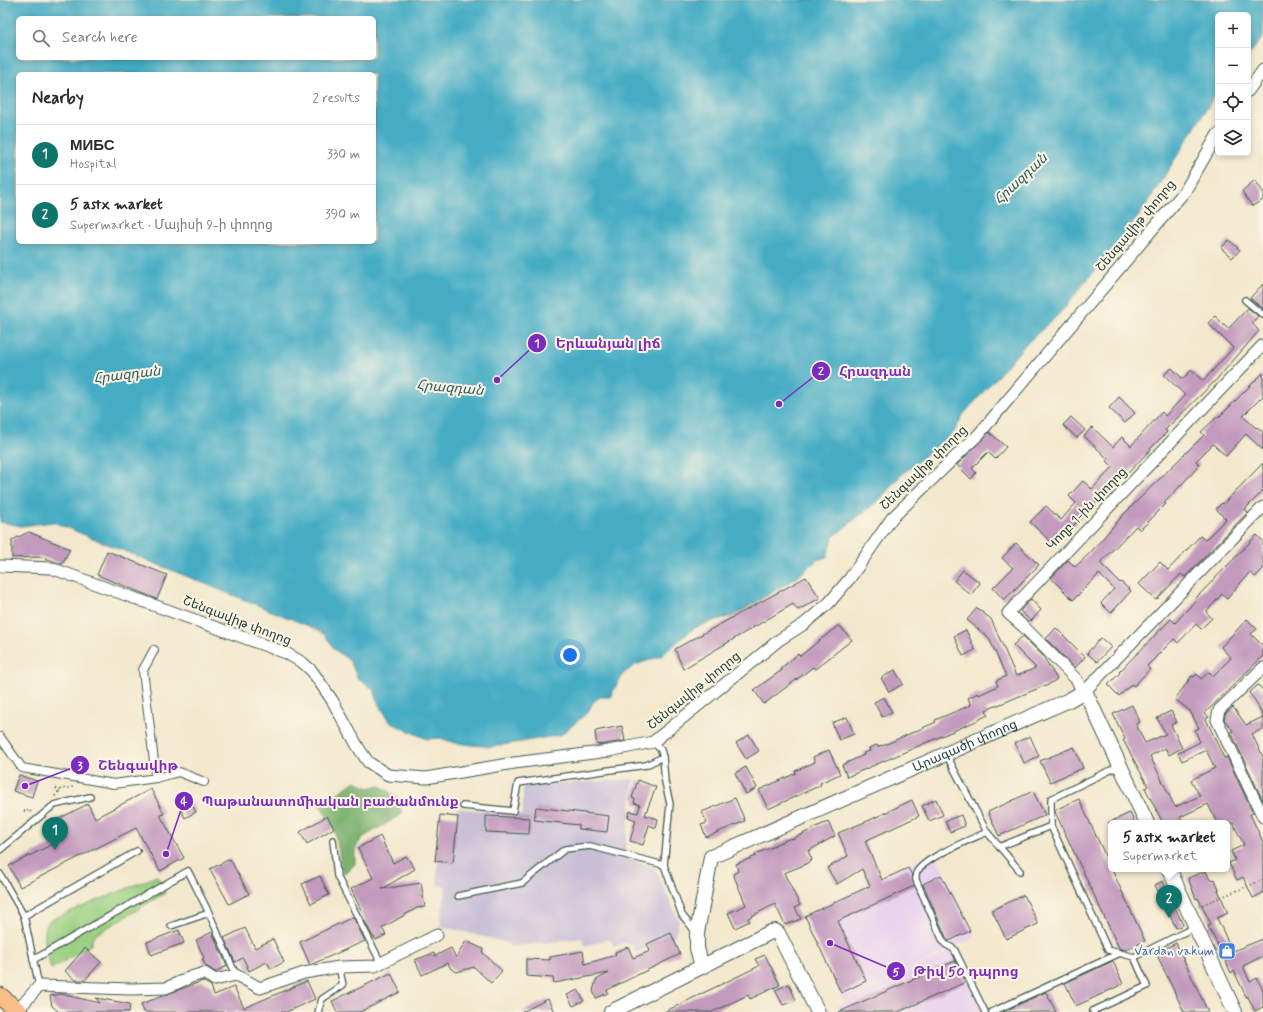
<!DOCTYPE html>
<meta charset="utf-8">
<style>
:root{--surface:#fff;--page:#f7f7f7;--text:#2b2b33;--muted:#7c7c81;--line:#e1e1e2;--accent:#0f766e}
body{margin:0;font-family:Mynerve,"Noto Sans Armenian",sans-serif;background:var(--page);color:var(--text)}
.controls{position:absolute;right:12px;top:12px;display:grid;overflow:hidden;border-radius:6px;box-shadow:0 2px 6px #0003}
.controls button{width:36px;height:36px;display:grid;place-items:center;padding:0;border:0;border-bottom:1px solid var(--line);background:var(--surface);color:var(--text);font:20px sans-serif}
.you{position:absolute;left:570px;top:655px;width:14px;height:14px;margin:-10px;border:3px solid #fff;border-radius:50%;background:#1a73e8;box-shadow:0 0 0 6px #1a73e833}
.badge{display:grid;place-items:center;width:26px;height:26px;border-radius:50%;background:var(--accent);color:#fff;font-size:13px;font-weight:700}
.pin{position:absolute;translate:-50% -33px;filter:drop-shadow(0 1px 2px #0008)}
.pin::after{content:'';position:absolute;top:21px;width:14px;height:12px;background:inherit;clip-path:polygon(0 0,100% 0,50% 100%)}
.popup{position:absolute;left:1108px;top:820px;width:122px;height:52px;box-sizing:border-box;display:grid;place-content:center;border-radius:6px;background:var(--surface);filter:drop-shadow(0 1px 3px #0005);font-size:13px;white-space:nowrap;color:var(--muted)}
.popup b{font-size:15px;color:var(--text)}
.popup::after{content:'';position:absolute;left:50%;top:100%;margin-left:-8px;border:8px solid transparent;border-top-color:var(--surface)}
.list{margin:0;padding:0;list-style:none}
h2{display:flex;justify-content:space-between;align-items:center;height:52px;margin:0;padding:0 16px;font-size:17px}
h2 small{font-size:13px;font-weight:400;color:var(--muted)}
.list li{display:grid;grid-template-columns:26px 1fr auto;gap:12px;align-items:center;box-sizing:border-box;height:60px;padding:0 16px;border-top:1px solid var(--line)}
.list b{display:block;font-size:15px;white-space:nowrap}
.list p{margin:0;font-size:13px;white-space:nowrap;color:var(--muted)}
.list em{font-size:13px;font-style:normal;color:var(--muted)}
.icon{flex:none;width:22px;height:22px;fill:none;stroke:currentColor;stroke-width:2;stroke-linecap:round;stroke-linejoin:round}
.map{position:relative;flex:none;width:1263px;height:1012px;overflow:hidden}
.search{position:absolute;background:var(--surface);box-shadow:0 2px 6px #0003;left:16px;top:16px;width:360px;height:44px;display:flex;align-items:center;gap:10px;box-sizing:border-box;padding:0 14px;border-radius:6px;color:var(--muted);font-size:15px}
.panel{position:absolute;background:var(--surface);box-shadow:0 2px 6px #0003;left:16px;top:72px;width:360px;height:172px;border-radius:6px}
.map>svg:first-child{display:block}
.built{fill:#e8d2ee}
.industrial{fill:#c9bfd7}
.green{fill:#9ad081;stroke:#5c865a}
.forest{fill:#7bb26f;stroke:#4d7852}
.water{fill:#44acc4;stroke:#32747c;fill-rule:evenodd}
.building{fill:#c29abe}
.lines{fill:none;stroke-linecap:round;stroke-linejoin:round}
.service-casing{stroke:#3f574b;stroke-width:8}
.pedestrian-casing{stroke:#3f574b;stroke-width:10}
.minor-casing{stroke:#3f574b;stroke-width:13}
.tertiary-casing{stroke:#3f574b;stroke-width:16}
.primary-casing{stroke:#3f574b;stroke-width:19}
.path{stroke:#3f574b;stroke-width:2;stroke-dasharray:1 3;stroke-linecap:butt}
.service{stroke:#fff;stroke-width:5.5}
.pedestrian{stroke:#fff;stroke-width:8}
.minor{stroke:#fff;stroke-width:11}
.tertiary{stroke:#fff;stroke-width:14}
.primary{stroke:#f8bd89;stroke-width:17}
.labels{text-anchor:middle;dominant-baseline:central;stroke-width:4;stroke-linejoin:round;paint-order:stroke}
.street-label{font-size:13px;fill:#1f3d34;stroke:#fcf5e5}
.shop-label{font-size:13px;fill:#366cbe;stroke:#fcf5e5;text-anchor:end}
.water-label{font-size:14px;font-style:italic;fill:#2a5e5f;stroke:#fcf5e5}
.leader{fill:none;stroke:#7b2cbf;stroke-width:1.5}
.callout-dot{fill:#7b2cbf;stroke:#fcf5e5;stroke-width:1.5}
.mark-label{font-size:12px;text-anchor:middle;font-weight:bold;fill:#fff}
.callout-label{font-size:14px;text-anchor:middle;font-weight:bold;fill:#7b2cbf;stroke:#fcf5e5;stroke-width:4;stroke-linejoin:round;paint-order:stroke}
</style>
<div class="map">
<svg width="1263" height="1012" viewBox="0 0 1263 1012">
<rect width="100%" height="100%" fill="#fcf5e5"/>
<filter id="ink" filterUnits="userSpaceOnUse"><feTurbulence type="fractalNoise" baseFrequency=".025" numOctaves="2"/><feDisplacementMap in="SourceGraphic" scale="8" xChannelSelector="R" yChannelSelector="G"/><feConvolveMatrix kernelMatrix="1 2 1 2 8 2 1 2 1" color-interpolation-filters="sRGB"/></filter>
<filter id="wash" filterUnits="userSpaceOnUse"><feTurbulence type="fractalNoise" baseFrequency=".012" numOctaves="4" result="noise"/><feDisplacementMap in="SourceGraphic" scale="16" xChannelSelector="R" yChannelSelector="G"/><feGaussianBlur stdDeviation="0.9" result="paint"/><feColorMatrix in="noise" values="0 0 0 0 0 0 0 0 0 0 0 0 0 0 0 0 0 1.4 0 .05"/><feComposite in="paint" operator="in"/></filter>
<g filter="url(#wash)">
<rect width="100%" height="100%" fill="#f3e8cd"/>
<!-- built -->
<g class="built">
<polygon points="934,852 975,937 844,1001 804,916"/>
<polygon points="953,950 982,1010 978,1012 839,1012 837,1006"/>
</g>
<!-- industrial -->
<polygon class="industrial" points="634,779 624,856 655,868 679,921 675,935 636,953 632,945 624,943 614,947 610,939 585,946 582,938 510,947 508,943 440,926 446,887 437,884 438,861 453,862 458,817 457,808 523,815 523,786"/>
<!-- green -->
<path class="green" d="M157,876L165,893L95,935L92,939V944L51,969C48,954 39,933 50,920Z"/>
<!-- forest -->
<polygon class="forest" points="355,781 369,788 379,785 396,796 402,814 362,838 355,849 355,864 343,874 334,827 317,801 335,795"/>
<!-- water -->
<path class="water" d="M0,0H1263V37L1248,56V15H1218V91L1141,213L1060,313L1025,345L963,415L954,432L900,476L879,500L833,537L827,557L817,560L793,580L733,616L713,621L694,628L661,656L635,665L623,674L610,697H600L593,702L588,712L561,735L491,747L455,743L440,738L427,739L391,723L379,705L374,690L358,679L350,661L334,649L325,635L311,627L53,522L21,526L0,522ZM18,18H374V58H18ZM18,74H374V242H18Z"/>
<g id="blocks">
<!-- building -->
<g class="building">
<polygon points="1255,180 1263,192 1263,200 1252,206 1242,191"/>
<polygon points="1229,240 1240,250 1232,258 1221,248"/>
<polygon points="1263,284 1263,309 1250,298"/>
<polygon points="1248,308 1258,316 1252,323 1259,331 1217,379 1165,430 1167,432 1150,449 1151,449 1124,477 1123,477 1086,512 1055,546 1030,522 1046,506 1061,520 1076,503 1069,496 1083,481 1092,489 1113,467 1107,461 1108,459 1084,436 1092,427 1113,447 1122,437 1131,446 1162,412 1165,416 1185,395 1164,375 1172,368 1183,379 1191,370 1203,381 1233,348 1208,323 1215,316 1228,329"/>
<polygon points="1263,373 1263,396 1243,416 1256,428 1257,427 1263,432 1263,450 1246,434 1226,456 1213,444 1196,461 1200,465 1164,503 1166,504 1140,530 1136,526 1100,563 1120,583 1121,582 1131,591 1111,613 1101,603 1114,589 1099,574 1073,600 1051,578 1068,560 1075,567 1090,553 1124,514 1204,435 1201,432 1218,416 1219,417"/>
<polygon points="1119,397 1135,413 1125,423 1109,408"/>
<polygon points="1071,417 1085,430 1077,438 1063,425"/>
<polygon points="989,432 1006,447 995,459 988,452 972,468 976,473 971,479 957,465"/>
<polygon points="1263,463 1263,491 1245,509 1248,512 1185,577 1181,574 1156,600 1139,584 1160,562 1168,570 1200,536 1205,540 1226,519 1216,509 1222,503 1223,504"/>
<polygon points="29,532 70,549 62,564 42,557 12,558 12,540"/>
<polygon points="1257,535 1263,541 1263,569 1255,577 1250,572 1227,599 1222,594 1206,612 1212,618 1201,629 1196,624 1178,643 1174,639 1147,666 1150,669 1134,686 1132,684 1119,696 1108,685 1120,673 1119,672 1171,619 1175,623 1196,600 1195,599"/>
<polygon points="1016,543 1039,565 1004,600 993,588 1013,568 1002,558"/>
<polygon points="107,551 167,575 157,599 97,575"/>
<polygon points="963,570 980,583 971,595 954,581"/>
<polygon points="806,577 820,598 798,610 793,604 683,669 675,649"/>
<polygon points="1031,599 1041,610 1031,621 1020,611"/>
<polygon points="977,608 991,619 1016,676 1036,668 1013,645 1023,636 1043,656 1057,679 1045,687 1044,686 986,710 988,715 974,722 847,777 842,765 864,755 863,753 870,751 869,748 877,745 878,747 881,745 882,746 936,722 935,720 971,705 968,698 978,693 979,695 998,686 996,681 1006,676 989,638 967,620"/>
<polygon points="1247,619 1257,629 1251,634 1263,646 1263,656 1205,713 1209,717 1206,719 1216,741 1224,758 1227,757 1253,813 1250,814 1263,842 1263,893 1253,898 1243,877 1237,880 1229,863 1235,860 1231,851 1244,845 1233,823 1217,823 1208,804 1180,817 1183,823 1163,823 1145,788 1148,786 1123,740 1125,739 1113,714 1132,705 1140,722 1136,724 1145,743 1166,734 1157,718 1171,711 1177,722 1171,725 1182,748 1169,755 1165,748 1150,756 1175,807 1200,796 1191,780 1215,768 1206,750 1182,761 1178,753 1200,742 1195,730 1199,728 1190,711 1175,699 1192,676 1194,677 1197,674 1201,679 1209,672 1213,676 1231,658 1221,647"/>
<polygon points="839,625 852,640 815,669 813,667 764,704 754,690 782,670 781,668 798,654 800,656"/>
<polygon points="1056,628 1085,657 1075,668 1046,639"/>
<polygon points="966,630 975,650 963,656 954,636"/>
<polygon points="1101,638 1111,647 1097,662 1087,653"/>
<polygon points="895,670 903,684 889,692 881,678"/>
<polygon points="1258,685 1263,690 1263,729 1252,734 1263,757 1263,801 1231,732 1233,731 1224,719 1225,714 1233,707 1246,725 1263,717 1255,700 1249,693"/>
<polygon points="884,697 892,712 882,717 874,702"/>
<polygon points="847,717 854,734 839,740 832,723"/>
<polygon points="622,726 625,741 597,745 595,731"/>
<polygon points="749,735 759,751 746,759 736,743"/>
<polygon points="1030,736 1039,756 1024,763 1015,743"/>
<polygon points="1074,747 1083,768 1050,782 1040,761"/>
<polygon points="829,750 840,774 820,783 821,785 768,809 759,790 796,773 795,771 815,762 813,757"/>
<polygon points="746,767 757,788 746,794 735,773"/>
<polygon points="19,775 37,781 32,797 13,791"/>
<polygon points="638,780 656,787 645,815 658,819 656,828 649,825 643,845 630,841 636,820 628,817 630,811 638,813 640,805 634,803 635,799 632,798"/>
<polygon points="151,789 164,814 160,815 184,858 160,871 136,828 20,887 9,866 65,838 56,820 88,804 95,818"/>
<polygon points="1033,791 1045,815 999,836 988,812"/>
<polygon points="735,798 745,821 706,837 701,825 707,823 702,812"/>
<polygon points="936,799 943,815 929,821 922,806"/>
<polygon points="1079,799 1145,941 1126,950 1119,948 1055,812 1055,810"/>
<polygon points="189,800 196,812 185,818 179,806"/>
<polygon points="912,800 919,816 865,841 882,880 908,868 912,875 914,886 838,921 866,981 841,993 805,916 870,886 862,869 837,884 827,868 848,856 838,833 870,820"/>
<polygon points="536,807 609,816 607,832 579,829 579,825 534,820"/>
<polygon points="1130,813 1135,823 1108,823"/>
<polygon points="440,815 458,817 453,863 435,861"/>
<polygon points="961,815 965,826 950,832 945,821"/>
<polygon points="327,816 334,828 307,844 300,832"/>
<polygon points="486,816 530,818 529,834 486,832"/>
<polygon points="828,822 835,836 808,851 812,860 804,865 784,873 800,905 795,908 801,919 785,925 775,904 748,918 750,921 735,928 728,913 746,905 733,874 738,871 736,864 756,856 755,854 775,846 774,845 791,838 792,839 813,829 813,828"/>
<polygon points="380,836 393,863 406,856 415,869 382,889 421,883 425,907 417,908 382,928 386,935 376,940 374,937 373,937 361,914 362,912 351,889 373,878 358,848"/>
<polygon points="230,859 249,894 229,904 210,869"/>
<polygon points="1206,871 1210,880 1215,879 1219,890 1218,890 1228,913 1217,918 1229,944 1221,951 1208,926 1211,924 1198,898 1196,899 1188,878"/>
<polygon points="941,875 970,931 949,941 946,937 923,884"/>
<polygon points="320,876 329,895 311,904 302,884"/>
<polygon points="1163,881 1183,925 1176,928 1155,885"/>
<polygon points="1024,895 1038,924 1006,939 992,910"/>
<polygon points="353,917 365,941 310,965 300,942"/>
<polygon points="245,928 255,948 273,939 284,962 271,969 267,962 249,971 243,958 235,962 224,938"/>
<polygon points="179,930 184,943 151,955 147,942"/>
<polygon points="212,932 227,966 215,972 206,966 202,959 204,958 196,940"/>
<polygon points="671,933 680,954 607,990 608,993 596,998 593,991 596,980 609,973 554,983 553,978 526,976 526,959 550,960 550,957 583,951 585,964 616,955 615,952 628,947 633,958 650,951 647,944"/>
<polygon points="1263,939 1263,956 1243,966 1250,982 1257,978 1263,990 1263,1007 1255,1011 1248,997 1246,997 1234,971 1231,973 1223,955"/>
<polygon points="466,941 483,949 482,952 502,971 491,983 474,967 457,972 451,969 448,963 422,975 415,960 434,953 435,956 451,948 456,958"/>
<polygon points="1176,943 1208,1012 1184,1012 1156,953"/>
<polygon points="85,948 101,962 85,980 75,980 65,971"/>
<polygon points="765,955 780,985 750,999 748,995 712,1012 664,1012 759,966 755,959"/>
<polygon points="955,961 966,982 898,1012 839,1012"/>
<polygon points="1113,961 1123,984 1076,1006 1065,983"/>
<polygon points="391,973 400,992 360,1012 337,1012 332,1001"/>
<polygon points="203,981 211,986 214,995 234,987 244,1008 307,981 315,999 286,1012 144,1012 141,1004"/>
<polygon points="789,984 796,1000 783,1005 775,990"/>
<polygon points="578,990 584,1001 573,1006 567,995"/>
<polygon points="1046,992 1056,1012 1003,1012 1009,1009"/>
<polygon points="61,994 100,1003 96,998 130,1004 129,1012 59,1012 52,1006 50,996"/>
<polygon points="548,999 554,1012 522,1012"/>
</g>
</g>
</g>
<g filter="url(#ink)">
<use href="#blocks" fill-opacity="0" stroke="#3f574b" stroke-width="1"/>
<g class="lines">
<defs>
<g id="service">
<polyline points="1245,300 1263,315"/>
<polyline points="653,742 661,750 663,757 665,782 670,804 664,865 682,915 695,931"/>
<polyline points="946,754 987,832 1020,871"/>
<polyline points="1119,766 1051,799 1051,826 1108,950 1134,957 1195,927"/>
<polyline points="463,806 513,811 518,783 646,765 663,757"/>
<polyline points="333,840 337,876 381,963"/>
<polyline points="999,847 1051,826"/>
<polyline points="0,850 54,805 90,797"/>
<polyline points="0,874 24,916"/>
<polyline points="458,896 522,883 565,849 590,846 664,865"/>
<polyline points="171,926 209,913 236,975"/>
<polyline points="33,960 188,871 209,913"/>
<polyline points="39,986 24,916 137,851"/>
<polyline points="318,1012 322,999 343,985 339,967"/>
<path d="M985,1012L954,949L945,944L942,939L916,880C916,879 916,875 916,874C920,859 972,839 987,832"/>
<polyline points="992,1012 1120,953"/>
<polyline points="1094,1012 1093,1011 1147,986 1134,957"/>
</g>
<g id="pedestrian">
<polyline points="154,650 143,670 156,778"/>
<polyline points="0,737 22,768 114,784 156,778 179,772 204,782"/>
</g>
<g id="minor">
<polyline points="1248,91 1263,70"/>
<polyline points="1263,345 1008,613 1024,627 1077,680 1080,687 1085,691 1263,507"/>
<polyline points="0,566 51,568 286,653 303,663 312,671 332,700 358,747 368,762 388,775 426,778 514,763 609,751 653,742 779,640 804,624 829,603 850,578 892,518 979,434 1185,191 1218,134"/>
<polyline points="1263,668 1219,710 1217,720 1263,817"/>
<polyline points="16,1012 39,986 131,989 166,988 191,977 204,973 215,980 236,975 260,988 304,973 339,967 375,966 437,935"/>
</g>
<g id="tertiary">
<polyline points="1169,869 1235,1012"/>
<path id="s1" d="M702,967L697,948V933L711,857L1069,700L1085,691L1147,823"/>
<polyline points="611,1012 771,932 775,931 778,933 818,1012"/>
</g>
<polyline id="primary" points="0,996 19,1012"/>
</defs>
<!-- service casing -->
<use href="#service" class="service-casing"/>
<!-- pedestrian casing -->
<use href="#pedestrian" class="pedestrian-casing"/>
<!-- minor casing -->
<use href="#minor" class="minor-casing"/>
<!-- tertiary casing -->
<use href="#tertiary" class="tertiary-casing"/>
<!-- primary casing -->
<use href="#primary" class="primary-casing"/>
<!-- path -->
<g class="path">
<polyline points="56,788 59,792"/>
<polyline points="55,796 61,789 73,787"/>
<polyline points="24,811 27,812 28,810 33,813"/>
<polyline points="1199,906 1263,880"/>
</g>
<!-- service -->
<use href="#service" class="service"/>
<!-- pedestrian -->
<use href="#pedestrian" class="pedestrian"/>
<!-- minor -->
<use href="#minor" class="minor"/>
<!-- tertiary -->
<use href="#tertiary" class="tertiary"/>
<!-- primary -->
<use href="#primary" class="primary"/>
</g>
</g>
<!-- icons -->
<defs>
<symbol id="shop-square" viewBox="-11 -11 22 22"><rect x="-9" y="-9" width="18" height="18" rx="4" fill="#3f7fe0" stroke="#fcf5e5"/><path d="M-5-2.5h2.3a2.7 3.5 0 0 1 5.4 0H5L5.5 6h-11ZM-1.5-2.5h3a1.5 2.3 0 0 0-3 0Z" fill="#fff"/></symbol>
</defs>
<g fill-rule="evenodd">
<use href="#shop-square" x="1217" y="941" width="20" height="20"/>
</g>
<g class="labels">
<!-- street labels -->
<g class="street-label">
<text transform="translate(1136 226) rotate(-50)">Շենգավիթ փողոց</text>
<text transform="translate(924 468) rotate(-44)">Շենգավիթ փողոց</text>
<text transform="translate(1087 509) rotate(-46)">Կողբ 1-ին փողոց</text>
<text transform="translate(237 621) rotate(21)">Շենգավիթ փողոց</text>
<text transform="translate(694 691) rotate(-39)">Շենգավիթ փողոց</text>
<text stroke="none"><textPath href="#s1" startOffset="389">Արագածի փողոց</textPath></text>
</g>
<!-- shop labels -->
<g class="shop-label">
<text x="1214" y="951">Vardan vakum</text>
</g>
<!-- water labels -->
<g class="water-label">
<text transform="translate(1021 179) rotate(-43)">Հրազդան</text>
<text transform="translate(127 375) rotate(-7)">Հրազդան</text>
<text transform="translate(450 388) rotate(5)">Հրազդան</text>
</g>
</g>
<!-- callouts -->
<path class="leader" d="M497 380L537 343M779 404L821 371M25 786L80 765M166 854L184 801M830 943L896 971"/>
<g class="callout-dot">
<circle cx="497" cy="380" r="4"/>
<circle cx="779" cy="404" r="4"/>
<circle cx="25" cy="786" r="4"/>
<circle cx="166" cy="854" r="4"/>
<circle cx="830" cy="943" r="4"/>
<circle cx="537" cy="343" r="10"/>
<circle cx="821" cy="371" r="10"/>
<circle cx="80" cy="765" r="10"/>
<circle cx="184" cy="801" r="10"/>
<circle cx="896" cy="971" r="10"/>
</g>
<g class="mark-label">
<text x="537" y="347">1</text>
<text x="821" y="375">2</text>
<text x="80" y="770">3</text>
<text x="184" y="805">4</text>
<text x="896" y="976">5</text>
</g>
<g class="callout-label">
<text x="608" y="348">Երևանյան լիճ</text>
<text x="875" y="376">Հրազդան</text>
<text x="138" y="770">Շենգավիթ</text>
<text x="330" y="806">Պաթանատոմիական բաժանմունք</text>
<text x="966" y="976">Թիվ 50 դպրոց</text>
</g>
</svg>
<div class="controls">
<button>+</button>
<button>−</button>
<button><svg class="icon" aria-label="locate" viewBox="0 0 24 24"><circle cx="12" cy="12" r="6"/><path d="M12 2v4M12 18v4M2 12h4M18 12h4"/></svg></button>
<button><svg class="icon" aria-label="layers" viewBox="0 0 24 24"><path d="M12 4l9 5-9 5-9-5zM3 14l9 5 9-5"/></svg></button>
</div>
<div class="you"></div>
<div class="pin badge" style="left:55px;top:850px">1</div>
<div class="pin badge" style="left:1169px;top:918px">2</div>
<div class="popup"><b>5 astx market</b>Supermarket</div>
<div class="search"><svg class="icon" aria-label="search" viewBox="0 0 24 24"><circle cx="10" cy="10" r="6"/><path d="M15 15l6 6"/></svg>Search here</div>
<section class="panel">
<h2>Nearby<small>2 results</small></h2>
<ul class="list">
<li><span class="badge">1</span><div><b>МИБС</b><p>Hospital</p></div><em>330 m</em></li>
<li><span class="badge">2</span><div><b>5 astx market</b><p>Supermarket · Մայիսի 9-ի փողոց</p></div><em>390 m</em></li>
</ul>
</section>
</div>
